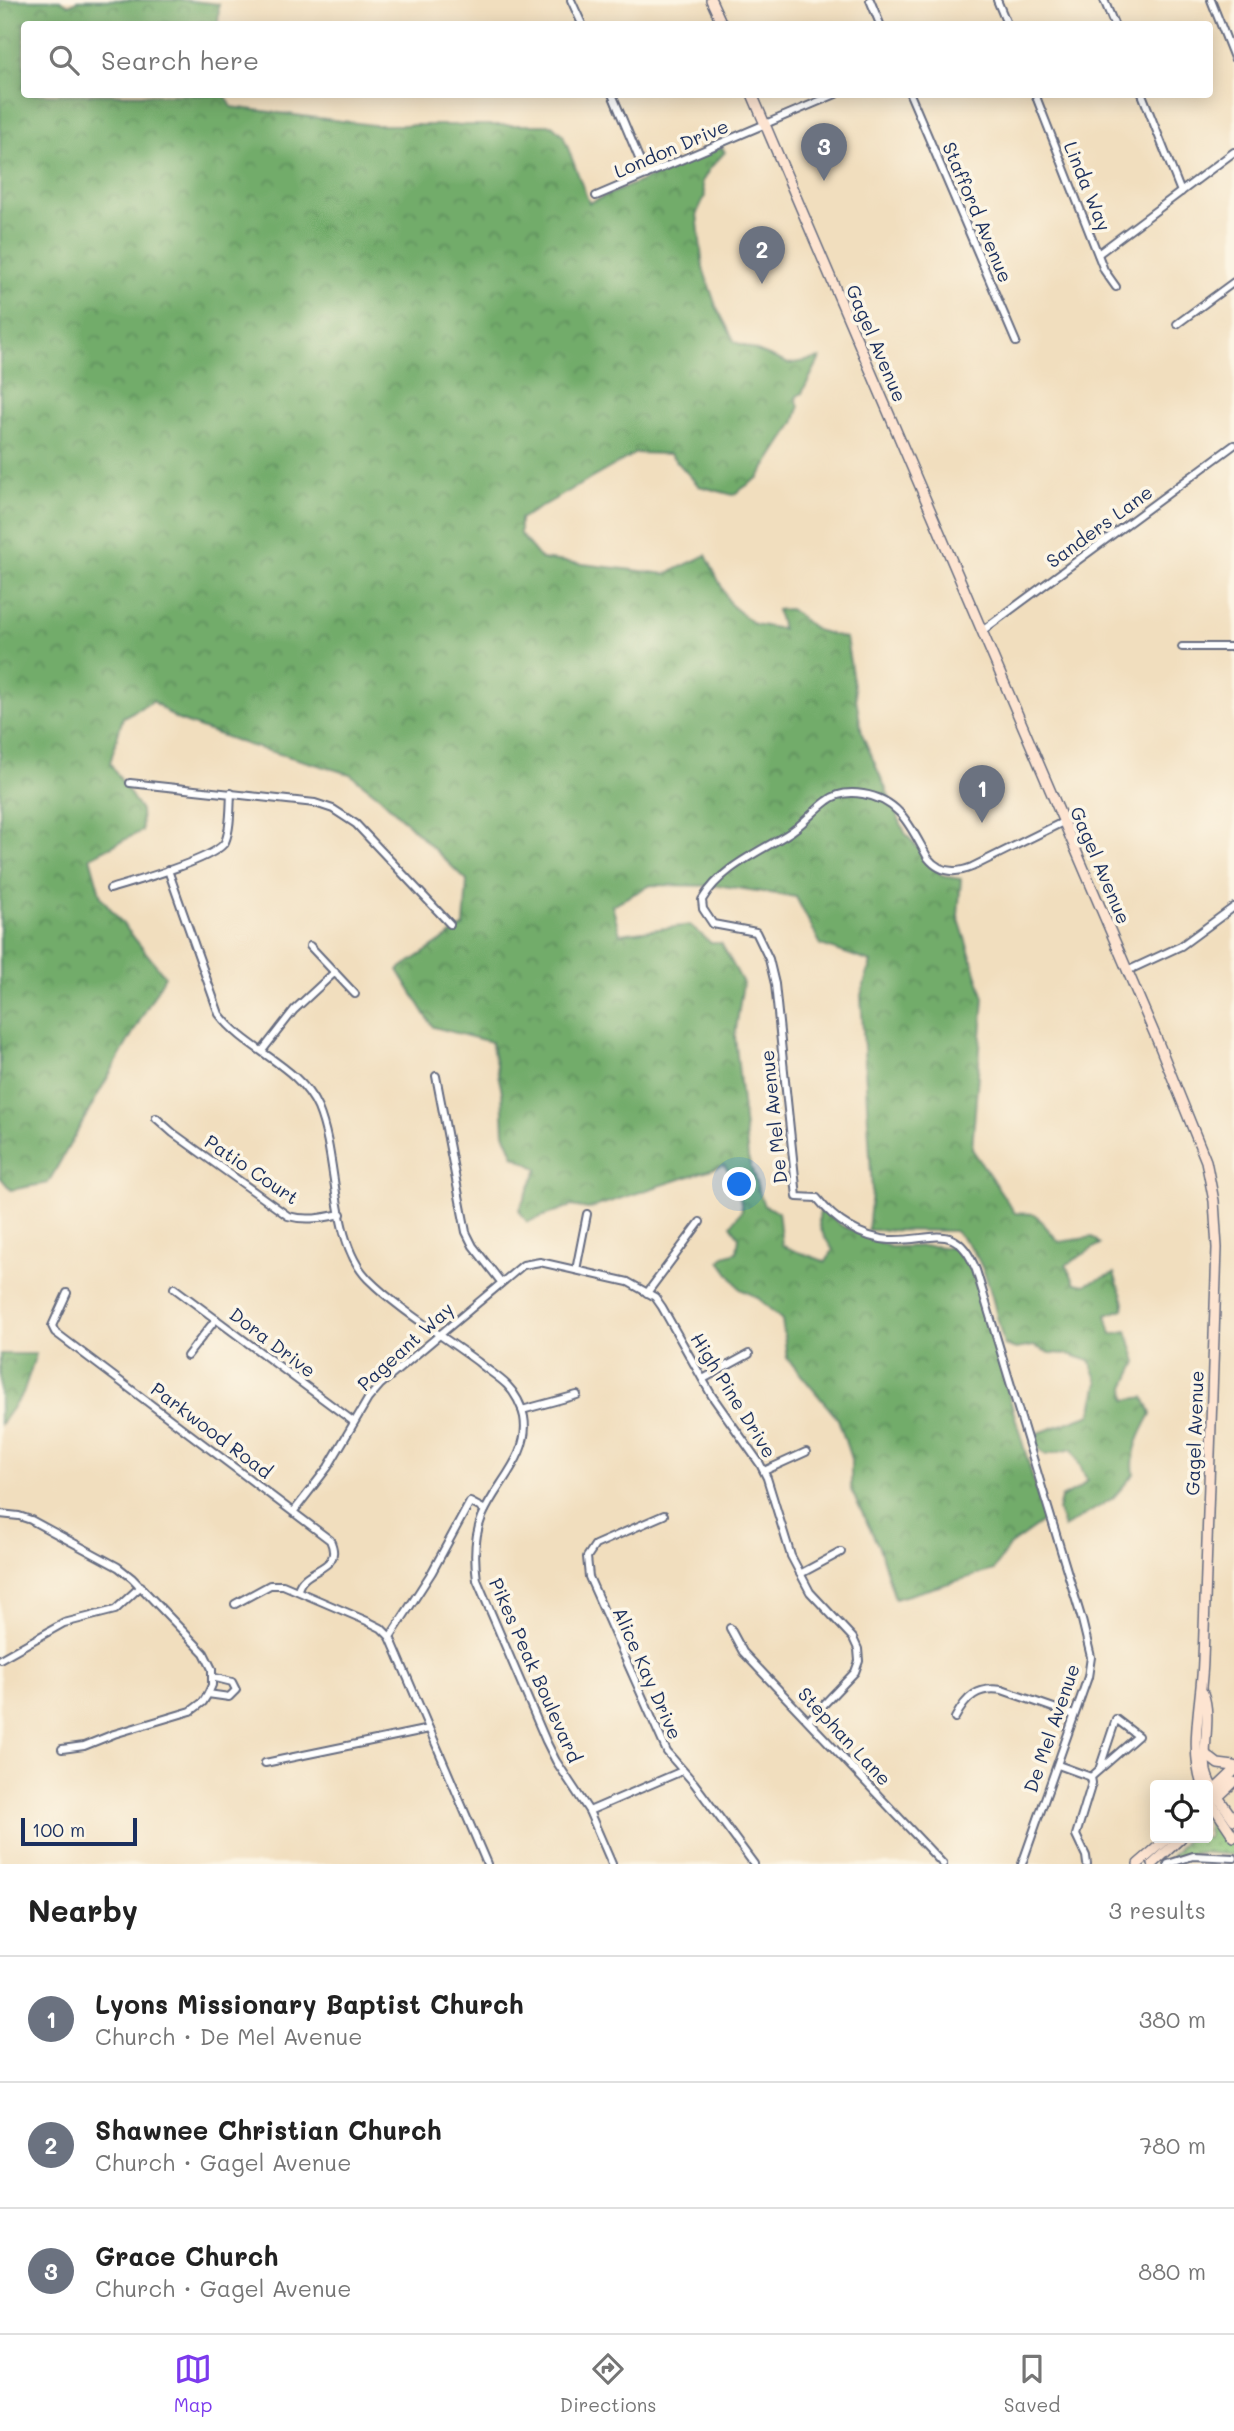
<!DOCTYPE html>
<meta charset="utf-8">
<style>
:root{--surface:#fff;--page:#f2f2f2;--text:#222;--muted:#767676;--line:#e0e0e0;--accent:#7c3aed}
body{margin:0;font-family:Mali,sans-serif;background:var(--page);color:var(--text)}
.controls{position:absolute;right:21px;bottom:21px;display:grid;overflow:hidden;border-radius:7px;box-shadow:0 4px 18px #0003}
.controls button{width:63px;height:63px;display:grid;place-items:center;padding:0;border:0;border-bottom:2px solid var(--line);background:var(--surface);color:var(--text);font:35px sans-serif}
.scale{position:absolute;left:21px;bottom:18px;width:116px;box-sizing:border-box;padding-left:7px;border:4px solid #1b2f5e;border-top:0;font-size:19px;line-height:24px;white-space:nowrap;color:#1b2f5e;-webkit-text-stroke:5px #fcf5e5;paint-order:stroke}
.you{position:absolute;left:740px;top:1185px;width:24px;height:24px;margin:-18px;border:5px solid #fff;border-radius:50%;background:#1a73e8;box-shadow:0 0 0 10px #1a73e833}
.badge{display:grid;place-items:center;width:46px;height:46px;border-radius:50%;background:var(--accent);color:#fff;font-size:23px;font-weight:700}
.pin{position:absolute;translate:-50% -58px;filter:drop-shadow(0 2px 4px #0008)}
.pin::after{content:'';position:absolute;top:37px;width:24px;height:21px;background:inherit;clip-path:polygon(0 0,100% 0,50% 100%)}
.list{margin:0;padding:0;list-style:none}
h2{display:flex;justify-content:space-between;align-items:center;height:91px;margin:0;padding:0 28px;font-size:30px}
h2 small{font-size:23px;font-weight:400;color:var(--muted)}
.list li{display:grid;grid-template-columns:46px 1fr auto;gap:21px;align-items:center;box-sizing:border-box;height:126px;padding:0 28px;border-top:2px solid var(--line)}
.list b{display:block;font-size:26px;white-space:nowrap}
.list p{margin:0;font-size:23px;white-space:nowrap;color:var(--muted)}
.list em{font-size:23px;font-style:normal;color:var(--muted)}
.icon{flex:none;width:38px;height:38px;fill:none;stroke:currentColor;stroke-width:2;stroke-linecap:round;stroke-linejoin:round}
.map{position:relative;flex:none;width:1234px;height:1864px;overflow:hidden}
.search{position:absolute;background:var(--surface);box-shadow:0 4px 18px #0003;left:21px;right:21px;top:21px;height:77px;display:flex;align-items:center;gap:18px;box-sizing:border-box;padding:0 24px;border-radius:7px;color:var(--muted);font-size:26px}
.sheet{height:469px;background:var(--surface)}
nav{display:flex;justify-content:space-around;align-items:center;box-sizing:border-box;height:98px;border-top:2px solid var(--line);background:var(--surface);font-size:19px;color:var(--muted)}
nav a{display:grid;justify-items:center;gap:4px}
nav .on{color:var(--accent)}
.map>svg:first-child{display:block}
.grass{fill:url(#grass-dots);stroke:#547b6c;stroke-width:2}
.forest{fill:url(#forest-crowns);stroke:#466e64;stroke-width:2}
.lines{fill:none;stroke-linecap:round;stroke-linejoin:round}
.street-casing{stroke:#666c80;stroke-width:10}
.secondary-casing{stroke:#666c80;stroke-width:12}
.street{stroke:#fff;stroke-width:6}
.secondary{stroke:#fde4d1;stroke-width:9}
.labels{text-anchor:middle;dominant-baseline:central;stroke-width:7;stroke-linejoin:round;paint-order:stroke}
.street-label{font-size:19px;fill:#1b2f5e;stroke:#fcf5e5}
</style>
<div class="map">
<svg width="1234" height="1864" viewBox="0 0 1234 1864">
<defs>
<pattern id="grass-dots" width="8" height="8" patternUnits="userSpaceOnUse" patternTransform="scale(1.75)"><rect width="8" height="8" fill="#8dc77b"/><path d="M2 2h.1M6 6h.1" fill="none" stroke="#72a268" stroke-width="1.8" stroke-linecap="round"/></pattern>
<pattern id="forest-crowns" width="20" height="18" patternUnits="userSpaceOnUse" patternTransform="scale(1.75)"><rect width="20" height="18" fill="#72ac6b"/><path d="M2 6a3 3 0 1 1 6 0M12 15a3 3 0 1 1 6 0" fill="none" stroke="#5d8c5b"/></pattern>
</defs>
<rect width="100%" height="100%" fill="#fcf5e5"/>
<filter id="ink" filterUnits="userSpaceOnUse"><feTurbulence type="fractalNoise" baseFrequency=".0143" numOctaves="2"/><feDisplacementMap in="SourceGraphic" scale="14" xChannelSelector="R" yChannelSelector="G"/><feConvolveMatrix kernelMatrix="1 2 1 2 8 2 1 2 1" color-interpolation-filters="sRGB"/></filter>
<filter id="wash" filterUnits="userSpaceOnUse"><feTurbulence type="fractalNoise" baseFrequency=".00686" numOctaves="4" result="noise"/><feDisplacementMap in="SourceGraphic" scale="28" xChannelSelector="R" yChannelSelector="G"/><feGaussianBlur stdDeviation="1.57" result="paint"/><feColorMatrix in="noise" values="0 0 0 0 0 0 0 0 0 0 0 0 0 0 0 0 0 1.4 0 .05"/><feComposite in="paint" operator="in"/></filter>
<g filter="url(#wash)">
<rect width="100%" height="100%" fill="#f1debe"/>
<!-- grass -->
<polygon class="grass" points="1211,1813 1234,1842 1234,1855 1200,1852 1169,1859 1188,1838 1208,1838 1208,1816"/>
<!-- forest -->
<g class="forest">
<path d="M0,0H60L69,5L79,0H182L219,4L218,24H24V94L225,95L232,107L373,125H552L563,135L589,203L722,147L725,152L710,168L702,182L705,196L697,213L703,268L716,306L735,342L789,364L820,358L802,393L796,397L799,408L794,423L759,477L733,495L699,486L670,454L636,453L520,519V534L541,559L666,574L706,555L730,604L754,624L782,629L777,610L790,609L816,630L846,638L862,734L905,833L942,876L961,879L958,916L984,998L972,1149L1015,1213L1035,1214L1059,1242L1093,1237L1100,1244L1066,1265L1075,1283L1084,1285L1114,1273L1124,1302L1123,1309L1106,1315L1111,1334L1127,1331L1137,1362L1125,1387L1126,1400L1144,1397L1151,1414C1141,1432 1130,1453 1134,1474L1113,1498L1064,1528L1058,1511L1061,1498L1080,1488L1087,1480L1072,1449L1046,1455L1038,1448L1036,1434L1091,1414L1098,1382L1090,1361L1068,1354L1050,1353L1034,1346L1016,1349L1004,1345C993,1306 989,1256 954,1231L868,1230L872,1192L861,995L871,962L821,945L796,897L723,886L651,885L612,905L620,934L690,925L711,943H721L743,983L735,1036L748,1158L764,1206L778,1211L782,1245C796,1253 811,1255 826,1262L833,1250C825,1238 813,1222 822,1209L842,1226L890,1247L934,1246L952,1248L971,1265L1045,1520L1009,1546L994,1570L895,1599L879,1547L851,1490V1459L838,1419L787,1358L782,1320L757,1297L740,1289L720,1261L724,1256L737,1252L739,1237L731,1225L742,1210L738,1183L724,1165L588,1209L571,1206L527,1222L519,1210L538,1169L514,1156L504,1133L502,1092L491,1042L433,1027L398,970L464,926L467,881L380,797L350,774L248,745L176,719L153,701L123,717L110,763L141,811L142,831L90,857L101,897L165,976L48,1183L11,1190L0,1177Z"/>
<polygon points="0,1354 36,1354 23,1393 0,1425"/>
</g>
</g>
<g filter="url(#ink)">
<g class="lines">
<defs>
<g id="street">
<polyline points="571,0 582,24"/>
<polyline points="870,0 880,24"/>
<polyline points="997,0 1007,24"/>
<polyline points="1104,0 1114,24"/>
<polyline points="1211,0 1234,58"/>
<polyline points="612,94 646,175"/>
<polyline points="910,94 1016,342"/>
<polyline points="1035,94 1104,270 1116,287"/>
<polyline points="1142,94 1181,192"/>
<polyline points="596,196 836,94"/>
<polyline points="1098,254 1234,152"/>
<polyline points="1177,324 1234,282"/>
<polyline points="982,631 1234,445"/>
<polyline points="1182,647 1234,647"/>
<polyline points="130,783 315,803 333,809 356,824 450,924"/>
<path d="M168,870L219,1014C247,1051 299,1065 318,1108C339,1158 330,1240 368,1279C398,1309 443,1336 478,1362C487,1370 498,1376 507,1385C515,1393 522,1406 524,1417C531,1456 495,1484 482,1517C474,1537 474,1559 477,1580L546,1741L556,1761L589,1811L612,1864"/>
<path d="M110,889C132,882 216,859 225,842C231,828 230,808 231,793"/>
<polyline points="310,946 355,994"/>
<polyline points="1127,971 1181,946 1234,907"/>
<polyline points="262,1051 294,1010 335,972"/>
<polyline points="436,1076 466,1232 473,1246 501,1282"/>
<path d="M156,1118L173,1133L288,1216C306,1221 323,1218 341,1214"/>
<polyline points="576,1270 587,1214"/>
<polyline points="174,1288 354,1422"/>
<path d="M67,1293L52,1326L55,1332L330,1540C345,1572 303,1566 298,1590"/>
<polyline points="647,1293 700,1222"/>
<polyline points="187,1356 216,1319"/>
<polyline points="703,1379 749,1354"/>
<polyline points="522,1410 577,1395"/>
<polyline points="764,1471 806,1452"/>
<polyline points="294,1511 328,1467 368,1399 380,1385 523,1265 540,1262 628,1282 655,1297 662,1307 712,1396 760,1464 767,1478 791,1556 810,1592 853,1638 858,1649 859,1661 855,1672 809,1720"/>
<polyline points="0,1514 19,1516 31,1520 118,1567 132,1578 204,1653 212,1669 212,1685 208,1694 203,1702 191,1711 114,1734 84,1746 62,1749"/>
<polyline points="664,1515 595,1545 587,1557 589,1577 667,1752 694,1783 754,1864"/>
<polyline points="800,1574 841,1552"/>
<polyline points="235,1604 270,1585 283,1585 367,1621 381,1628 390,1637 487,1864"/>
<polyline points="730,1628 743,1652 943,1864"/>
<polyline points="390,1637 432,1572 470,1502 485,1510"/>
<polyline points="0,1659 64,1623 115,1610 141,1586"/>
<polyline points="208,1694 229,1697 236,1690 232,1682 212,1677"/>
<path d="M955,1718C966,1697 978,1686 1002,1690L1074,1715"/>
<polyline points="265,1763 429,1729"/>
<polyline points="1058,1765 1091,1777"/>
<polyline points="589,1811 682,1771"/>
<path d="M1022,1864L1088,1677L1091,1657L1082,1620L976,1270C956,1219 932,1242 890,1240C861,1238 835,1221 817,1198L797,1197L775,984L769,959L756,932L713,924L703,909L702,900C721,868 755,854 786,835C802,826 812,812 827,801C837,793 851,792 863,794C901,800 911,828 928,858C940,873 955,874 972,867L1063,822"/>
<polyline points="1087,1864 1086,1856 1076,1835 1092,1783 1091,1777 1099,1770 1138,1736 1116,1719 1099,1770"/>
<polyline points="1168,1864 1193,1856 1234,1858"/>
</g>
<g id="secondary">
<polyline points="711,0 722,24"/>
<path d="M752,94L1158,1042L1206,1161L1214,1201L1217,1248L1203,1660C1202,1700 1189,1746 1202,1785"/>
<path d="M1203,1693C1212,1717 1202,1745 1206,1771C1210,1789 1224,1805 1234,1820"/>
<polyline points="1205,1754 1218,1764 1234,1766"/>
<polyline points="1211,1793 1234,1771"/>
<polyline points="1208,1798 1234,1837"/>
<polyline points="1216,1799 1234,1782"/>
<polyline points="1138,1864 1168,1838"/>
<polyline points="1153,1864 1181,1838"/>
</g>
</defs>
<!-- street casing -->
<use href="#street" class="street-casing"/>
<!-- secondary casing -->
<use href="#secondary" class="secondary-casing"/>
<!-- street -->
<use href="#street" class="street"/>
<!-- secondary -->
<use href="#secondary" class="secondary"/>
</g>
</g>
<g class="labels">
<!-- street labels -->
<g class="street-label">
<text transform="translate(671 148) rotate(-23)">London Drive</text>
<text transform="translate(1088 186) rotate(68)">Linda Way</text>
<text transform="translate(978 212) rotate(67)">Stafford Avenue</text>
<text transform="translate(877 343) rotate(67)">Gagel Avenue</text>
<text transform="translate(1099 526) rotate(-36)">Sanders Lane</text>
<text transform="translate(1101 865) rotate(67)">Gagel Avenue</text>
<text transform="translate(773 1117) rotate(-96)">De Mel Avenue</text>
<text transform="translate(252 1169) rotate(34)">Patio Court</text>
<text transform="translate(273 1342) rotate(37)">Dora Drive</text>
<text transform="translate(405 1346) rotate(-42)">Pageant Way</text>
<text transform="translate(734 1395) rotate(58)">High Pine Drive</text>
<text transform="translate(212 1430) rotate(37)">Parkwood Road</text>
<text transform="translate(1194 1433) rotate(-88)">Gagel Avenue</text>
<text transform="translate(536 1670) rotate(66)">Pikes Peak Boulevard</text>
<text transform="translate(648 1673) rotate(66)">Alice Kay Drive</text>
<text transform="translate(1051 1728) rotate(-71)">De Mel Avenue</text>
<text transform="translate(845 1736) rotate(47)">Stephan Lane</text>
</g>
</g>
</svg>
<div class="controls">
<button><svg class="icon" aria-label="locate" viewBox="0 0 24 24"><circle cx="12" cy="12" r="6"/><path d="M12 2v4M12 18v4M2 12h4M18 12h4"/></svg></button>
</div>
<div class="scale">100 m</div>
<div class="you"></div>
<div class="pin badge" style="left:982px;top:823px;background:#6b7280">1</div>
<div class="pin badge" style="left:762px;top:284px;background:#6b7280">2</div>
<div class="pin badge" style="left:824px;top:181px;background:#6b7280">3</div>
<div class="search"><svg class="icon" aria-label="search" viewBox="0 0 24 24"><circle cx="10" cy="10" r="6"/><path d="M15 15l6 6"/></svg>Search here</div>
</div>
<section class="sheet">
<h2>Nearby<small>3 results</small></h2>
<ul class="list">
<li><span class="badge" style="background:#6b7280">1</span><div><b>Lyons Missionary Baptist Church</b><p>Church · De Mel Avenue</p></div><em>380 m</em></li>
<li><span class="badge" style="background:#6b7280">2</span><div><b>Shawnee Christian Church</b><p>Church · Gagel Avenue</p></div><em>780 m</em></li>
<li><span class="badge" style="background:#6b7280">3</span><div><b>Grace Church</b><p>Church · Gagel Avenue</p></div><em>880 m</em></li>
</ul>
</section>
<nav>
<a class="on"><svg class="icon" aria-label="map" viewBox="0 0 24 24"><path d="M3 6l6-2 6 2 6-2v14l-6 2-6-2-6 2zM9 4v14M15 6v14"/></svg>Map</a>
<a><svg class="icon" aria-label="directions" viewBox="0 0 24 24"><path d="M12 3l9 9-9 9-9-9zM9 14v-3h6M13 9l2 2-2 2"/></svg>Directions</a>
<a><svg class="icon" aria-label="saved" viewBox="0 0 24 24"><path d="M7 4h10v16l-5-4-5 4z"/></svg>Saved</a>
</nav>
